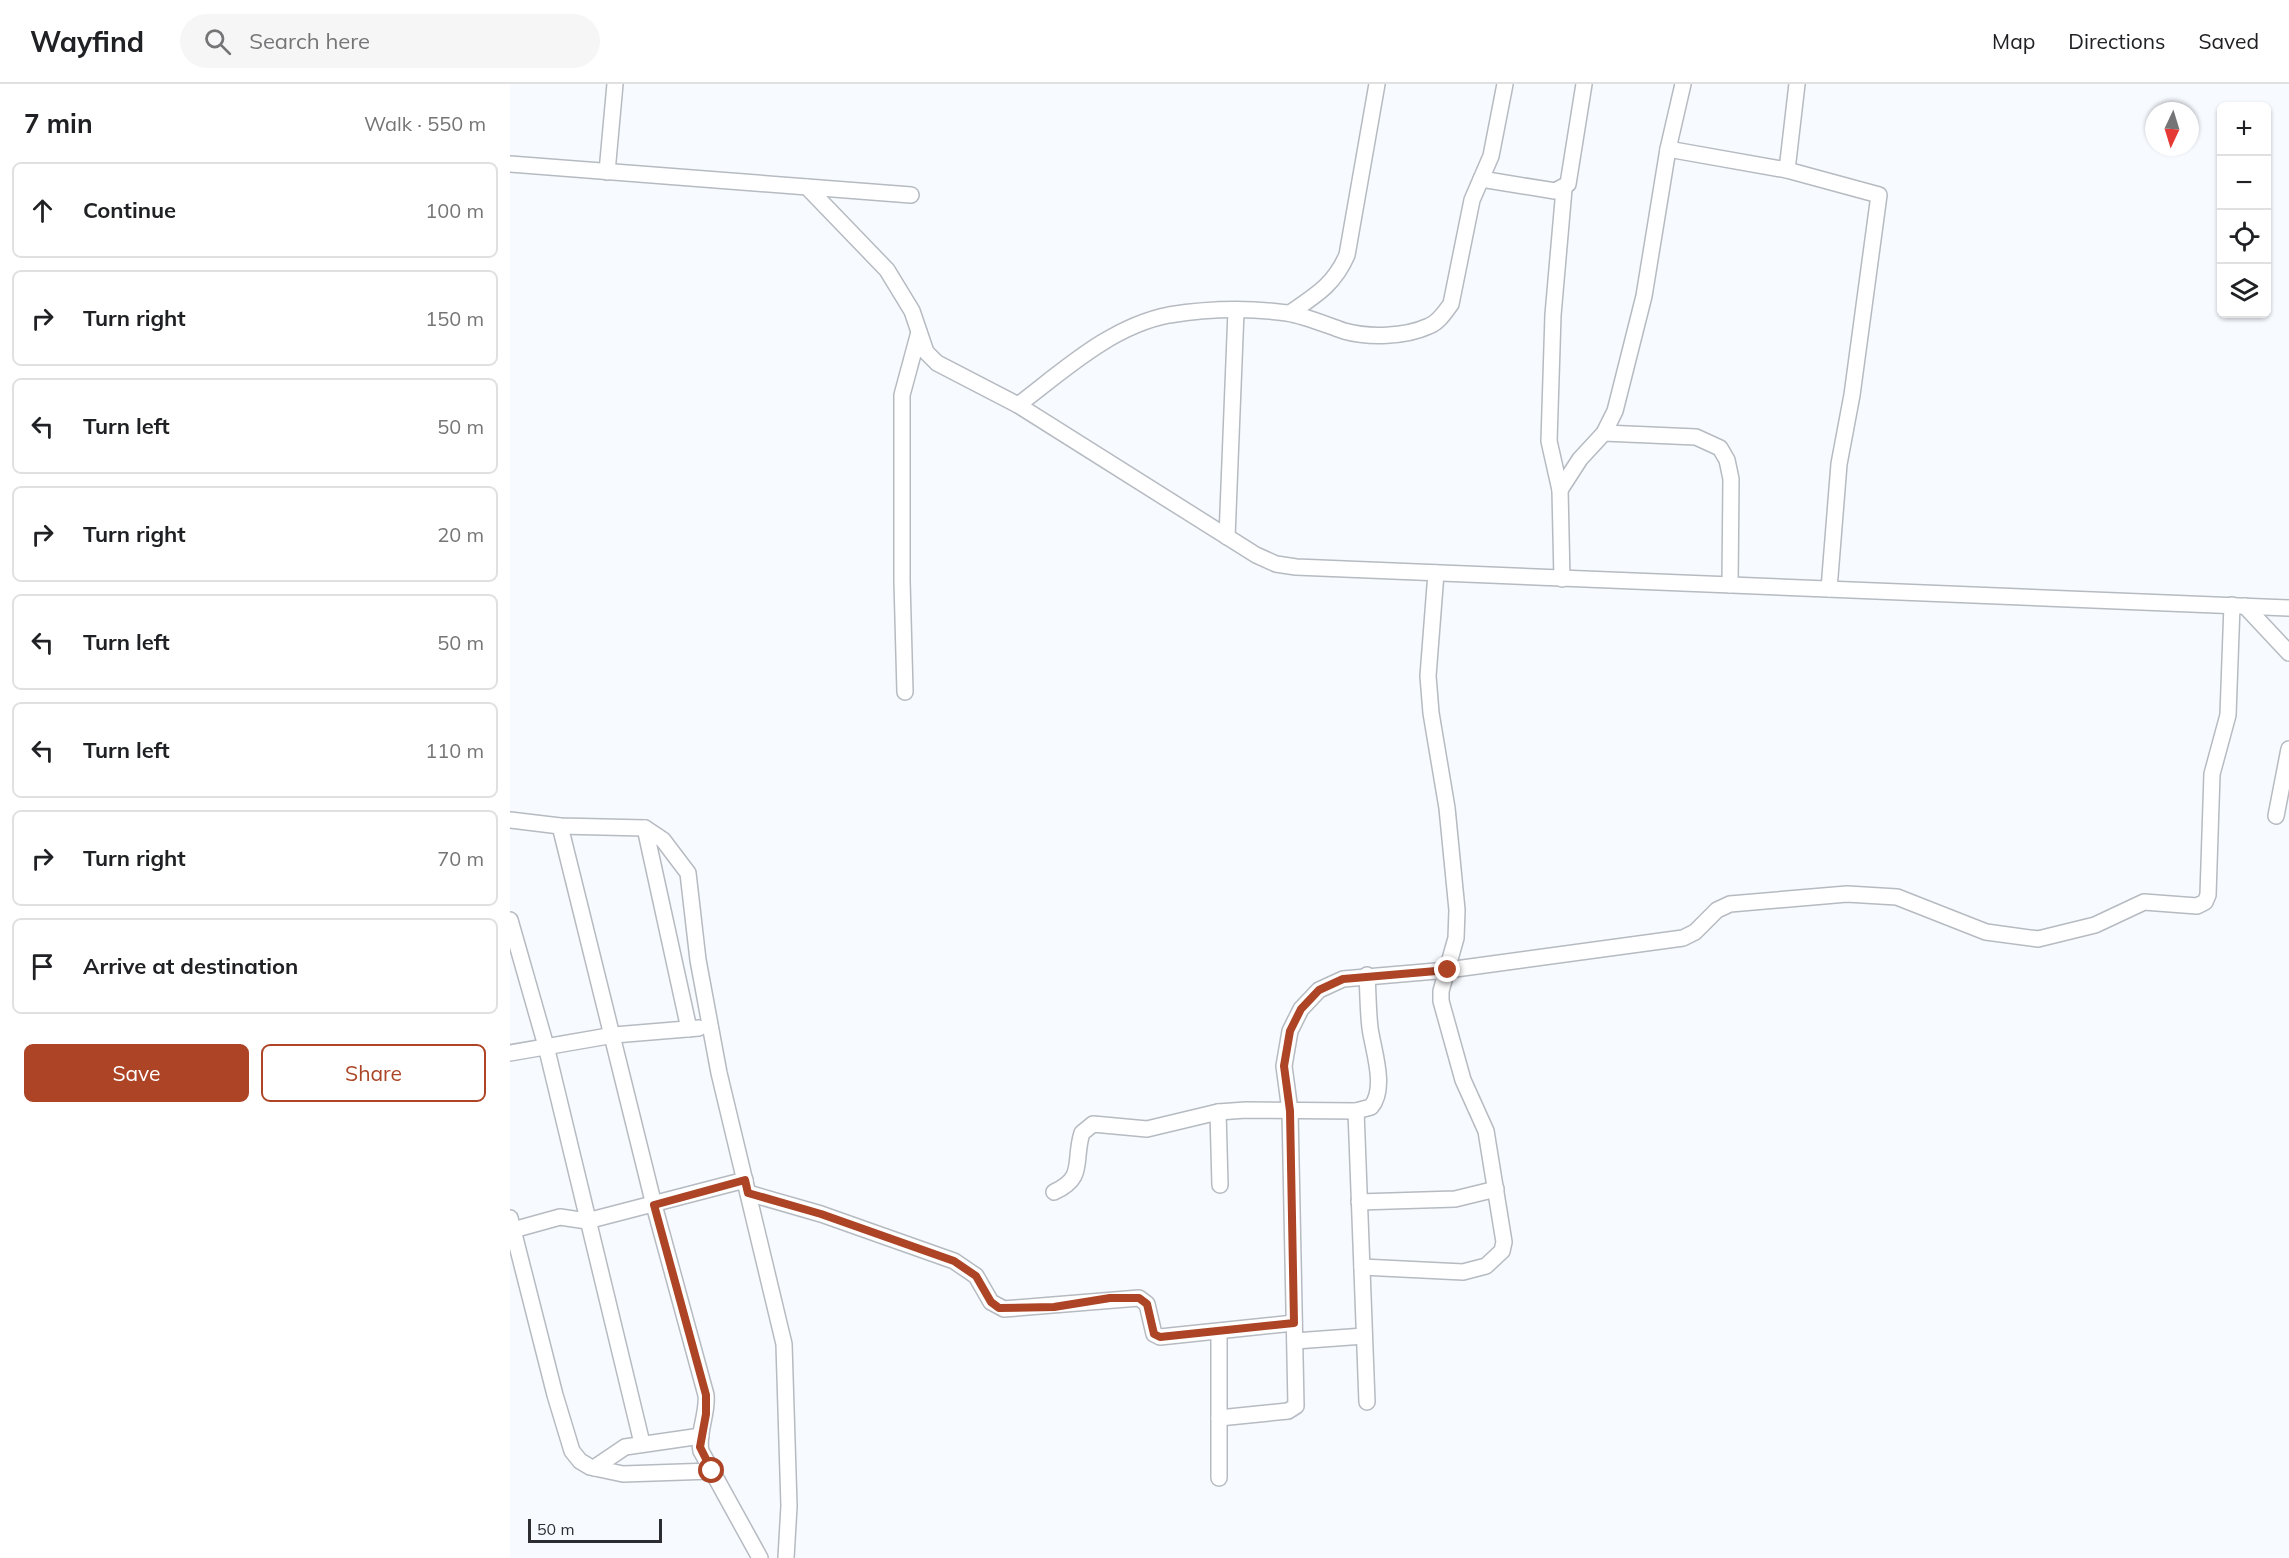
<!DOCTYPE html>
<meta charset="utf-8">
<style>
:root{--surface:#fff;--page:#f6f6f6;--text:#202124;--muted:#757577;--line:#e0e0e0;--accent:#ac4425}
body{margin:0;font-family:Mulish,sans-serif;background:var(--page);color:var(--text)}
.controls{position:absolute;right:18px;top:18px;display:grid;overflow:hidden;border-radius:9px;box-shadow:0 2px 4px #0004}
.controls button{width:54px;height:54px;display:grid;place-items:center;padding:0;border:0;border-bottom:2px solid var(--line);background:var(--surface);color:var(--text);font:30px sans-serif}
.compass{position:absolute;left:1635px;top:18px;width:54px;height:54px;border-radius:50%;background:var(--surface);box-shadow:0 2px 4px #0004;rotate:184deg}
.scale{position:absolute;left:18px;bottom:15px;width:134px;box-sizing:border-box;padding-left:6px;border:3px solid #2c2d30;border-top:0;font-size:16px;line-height:21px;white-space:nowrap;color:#2c2d30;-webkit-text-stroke:4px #f7faff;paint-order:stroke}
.stop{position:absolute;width:18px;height:18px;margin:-14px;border:4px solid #ac4425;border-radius:50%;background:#fff}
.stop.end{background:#ac4425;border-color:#fff;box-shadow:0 2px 6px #0008}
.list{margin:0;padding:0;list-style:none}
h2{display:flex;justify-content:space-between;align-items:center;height:78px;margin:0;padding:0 24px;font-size:26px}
h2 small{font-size:20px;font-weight:400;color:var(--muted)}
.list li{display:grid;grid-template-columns:39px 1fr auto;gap:18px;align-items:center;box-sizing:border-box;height:96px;margin:0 12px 12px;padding:0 12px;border:2px solid var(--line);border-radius:9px}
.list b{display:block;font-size:22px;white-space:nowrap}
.list em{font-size:20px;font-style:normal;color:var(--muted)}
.actions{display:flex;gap:12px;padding:18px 24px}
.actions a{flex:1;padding:14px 0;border:2px solid var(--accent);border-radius:9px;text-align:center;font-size:21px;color:var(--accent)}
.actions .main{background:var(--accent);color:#fff}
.icon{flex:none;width:33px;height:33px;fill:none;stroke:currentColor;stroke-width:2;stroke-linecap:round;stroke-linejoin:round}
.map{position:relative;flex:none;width:1779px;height:1474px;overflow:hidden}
header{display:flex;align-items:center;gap:36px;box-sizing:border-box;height:84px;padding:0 30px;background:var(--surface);border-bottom:2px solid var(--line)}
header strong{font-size:28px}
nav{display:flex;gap:33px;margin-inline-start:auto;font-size:21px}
.search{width:420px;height:54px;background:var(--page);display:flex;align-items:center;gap:15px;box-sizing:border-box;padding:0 21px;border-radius:33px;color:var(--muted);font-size:22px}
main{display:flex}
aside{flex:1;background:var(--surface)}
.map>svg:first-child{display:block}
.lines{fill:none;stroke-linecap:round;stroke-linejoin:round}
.street-casing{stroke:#b6bbc2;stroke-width:18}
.street{stroke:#fff;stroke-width:15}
.route{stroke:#ac4425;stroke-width:8}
</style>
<header>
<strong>Wayfind</strong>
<div class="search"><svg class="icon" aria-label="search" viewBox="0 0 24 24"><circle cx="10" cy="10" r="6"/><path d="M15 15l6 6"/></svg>Search here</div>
<nav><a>Map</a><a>Directions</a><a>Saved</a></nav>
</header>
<main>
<aside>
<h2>7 min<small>Walk · 550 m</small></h2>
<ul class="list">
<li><svg class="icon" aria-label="ahead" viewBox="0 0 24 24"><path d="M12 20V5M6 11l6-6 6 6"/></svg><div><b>Continue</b></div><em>100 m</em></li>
<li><svg class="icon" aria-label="right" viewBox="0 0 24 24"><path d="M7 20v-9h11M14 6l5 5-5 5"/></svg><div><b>Turn right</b></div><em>150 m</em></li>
<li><svg class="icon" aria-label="left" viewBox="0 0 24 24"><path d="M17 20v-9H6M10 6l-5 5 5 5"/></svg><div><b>Turn left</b></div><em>50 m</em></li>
<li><svg class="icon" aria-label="right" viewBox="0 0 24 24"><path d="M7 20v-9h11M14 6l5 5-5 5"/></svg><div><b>Turn right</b></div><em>20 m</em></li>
<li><svg class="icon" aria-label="left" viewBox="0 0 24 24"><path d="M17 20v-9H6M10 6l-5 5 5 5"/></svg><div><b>Turn left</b></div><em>50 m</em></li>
<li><svg class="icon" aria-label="left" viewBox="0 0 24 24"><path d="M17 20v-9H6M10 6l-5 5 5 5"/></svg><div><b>Turn left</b></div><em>110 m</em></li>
<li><svg class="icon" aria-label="right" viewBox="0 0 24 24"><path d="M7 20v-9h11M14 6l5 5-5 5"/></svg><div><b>Turn right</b></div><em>70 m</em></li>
<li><svg class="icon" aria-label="arrive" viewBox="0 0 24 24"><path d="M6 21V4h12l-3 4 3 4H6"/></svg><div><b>Arrive at destination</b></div></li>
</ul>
<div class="actions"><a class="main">Save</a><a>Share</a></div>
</aside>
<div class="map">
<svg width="1779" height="1474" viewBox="0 0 1779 1474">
<rect width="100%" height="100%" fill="#f7faff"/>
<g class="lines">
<defs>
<g id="street">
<polyline points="1158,65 1277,86 1369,111 1342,311 1329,380 1319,505"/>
<polyline points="0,80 401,111"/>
<polyline points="1277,86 1287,0"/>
<polyline points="97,88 105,0"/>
<polyline points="971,95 1045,107 1058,100 1074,0"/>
<polyline points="297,103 377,186 402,227 416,268 427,279 508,321 746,471 766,480 786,483 1779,524"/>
<path d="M780,229C806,211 824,201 837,171L867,0"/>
<path d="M508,321C553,287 601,242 659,231C697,225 740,224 777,229C796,232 816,241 834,247C859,254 895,253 919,242C929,238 935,228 941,220L962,116L981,72L995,0"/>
<polyline points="1094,349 1186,353 1210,364 1217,376 1221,395 1220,501"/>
<polyline points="1050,406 1070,375 1094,349 1105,327 1134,212 1158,65 1173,0"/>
<polyline points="717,453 726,227"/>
<polyline points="1052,495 1050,406 1039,357 1043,231 1054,105"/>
<polyline points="1735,522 1779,569"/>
<polyline points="395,608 392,497 392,311 409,248"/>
<polyline points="1766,732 1779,665"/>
<polyline points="0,736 50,742 135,744 153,756 178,789 188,876 209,989 274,1260 279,1422 276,1474"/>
<path d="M50,742L144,1121L196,1311C198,1330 187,1349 191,1367L250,1474"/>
<polyline points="135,744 179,945"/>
<polyline points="0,836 36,962 132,1359"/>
<polyline points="0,969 104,951 189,944"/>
<polyline points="846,1027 857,1318"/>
<polyline points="708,1028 710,1101"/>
<path d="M544,1108C576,1094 563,1077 572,1049L583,1040L637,1045L708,1028L736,1026L846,1027L861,1023C877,1004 863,966 860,944C858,927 858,908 857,891"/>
<polyline points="238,1109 311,1130 444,1177 466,1192 481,1218 494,1225 629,1214 637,1220 644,1250 650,1253 784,1239"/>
<polyline points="849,1118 945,1115 986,1105"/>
<polyline points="0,1134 45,1311 62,1367 70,1377 80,1383 113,1390 202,1387"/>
<polyline points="3,1146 50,1133 77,1137 235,1096"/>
<polyline points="852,1183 953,1188 976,1182 992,1167 994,1158 976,1047 953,996 931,917 931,907 946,854 947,826 937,724 921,629 918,592 926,489"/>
<polyline points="709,1248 709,1394"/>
<polyline points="785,1257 854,1252"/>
<polyline points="709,1334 778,1327 786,1322 780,1027 774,982 780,947 791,925 809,906 833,895 938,886 1173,854 1185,848 1207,826 1220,820 1337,810 1387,813 1476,848 1528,855 1585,841 1634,818 1687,822 1695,818 1698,811 1702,690 1718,631 1722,521"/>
<polyline points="84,1384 115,1363 191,1352"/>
</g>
</defs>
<!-- street casing -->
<use href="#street" class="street-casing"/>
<!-- street -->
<use href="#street" class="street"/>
</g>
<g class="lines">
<!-- route -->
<polyline class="route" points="202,1387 190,1363 196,1330 196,1311 144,1121 235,1096 238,1109 311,1130 444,1177 466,1192 481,1218 489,1224 544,1223 600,1214 629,1214 637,1220 644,1250 650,1253 784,1239 780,1027 774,982 780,947 791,925 809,906 833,895 938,886"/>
</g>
</svg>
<div class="controls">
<button>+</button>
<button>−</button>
<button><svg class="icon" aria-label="locate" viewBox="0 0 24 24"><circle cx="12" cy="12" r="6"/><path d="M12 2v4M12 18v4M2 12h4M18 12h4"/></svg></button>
<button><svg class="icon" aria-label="layers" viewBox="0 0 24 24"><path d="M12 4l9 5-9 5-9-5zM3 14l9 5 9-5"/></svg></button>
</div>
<svg class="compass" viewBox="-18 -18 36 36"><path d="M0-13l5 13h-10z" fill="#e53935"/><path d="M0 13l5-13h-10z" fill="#757577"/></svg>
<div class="scale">50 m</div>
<div class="stop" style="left:202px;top:1387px"></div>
<div class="stop end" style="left:938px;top:886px"></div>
</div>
</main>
